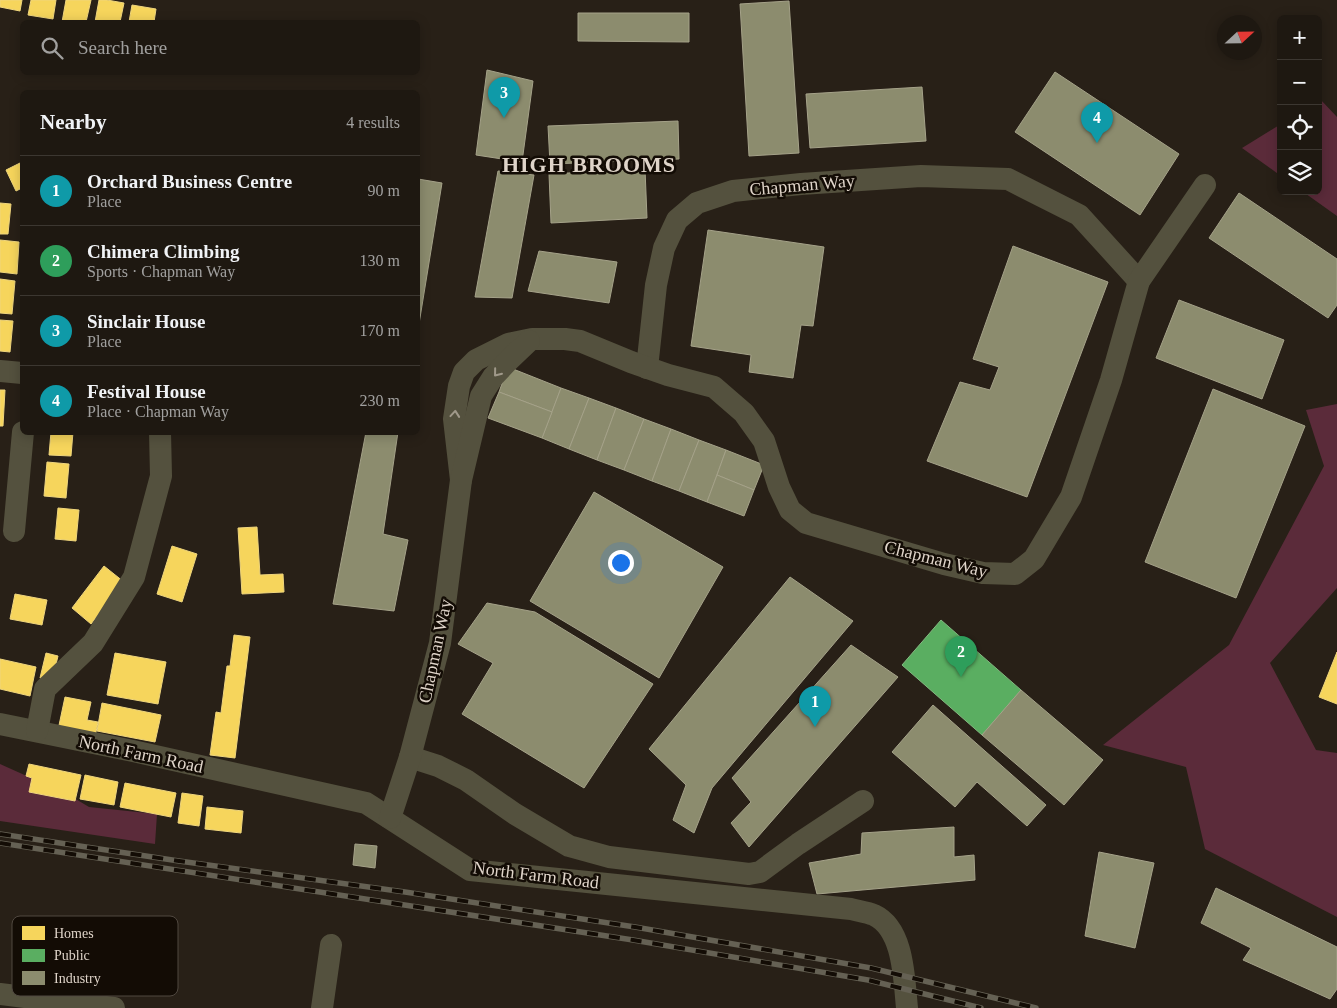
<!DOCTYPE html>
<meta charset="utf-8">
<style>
:root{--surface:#1e1811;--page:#26211a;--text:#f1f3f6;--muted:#a1a09f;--line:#3c3731;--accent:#9f958b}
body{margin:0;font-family:Georgia,serif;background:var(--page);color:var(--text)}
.controls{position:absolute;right:15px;top:15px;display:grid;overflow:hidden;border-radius:8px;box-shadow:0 2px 12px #0003}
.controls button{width:45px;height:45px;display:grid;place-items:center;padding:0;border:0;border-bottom:1px solid var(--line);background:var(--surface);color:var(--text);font:25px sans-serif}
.compass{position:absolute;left:1217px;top:15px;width:45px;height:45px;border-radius:50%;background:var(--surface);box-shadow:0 2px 12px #0003;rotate:68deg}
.you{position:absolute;left:620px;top:562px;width:18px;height:18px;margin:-12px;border:4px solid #fff;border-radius:50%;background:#1a73e8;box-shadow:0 0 0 8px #1a73e833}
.badge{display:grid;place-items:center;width:32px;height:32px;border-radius:50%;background:var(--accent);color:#fff;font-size:16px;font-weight:700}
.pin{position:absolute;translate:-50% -41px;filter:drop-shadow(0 1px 2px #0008)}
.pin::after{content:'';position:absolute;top:26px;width:18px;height:15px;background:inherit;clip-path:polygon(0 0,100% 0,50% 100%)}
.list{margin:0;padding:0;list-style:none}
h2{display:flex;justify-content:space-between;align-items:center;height:65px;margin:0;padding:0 20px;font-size:21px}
h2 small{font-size:16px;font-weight:400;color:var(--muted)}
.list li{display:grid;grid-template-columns:32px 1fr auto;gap:15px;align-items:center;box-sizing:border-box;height:70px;padding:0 20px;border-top:1px solid var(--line)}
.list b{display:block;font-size:19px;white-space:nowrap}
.list p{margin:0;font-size:16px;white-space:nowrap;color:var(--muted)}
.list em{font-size:16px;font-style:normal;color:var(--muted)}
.icon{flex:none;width:28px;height:28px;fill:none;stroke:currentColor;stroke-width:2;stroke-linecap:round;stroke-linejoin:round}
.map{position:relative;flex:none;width:1337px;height:1008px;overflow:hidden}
.search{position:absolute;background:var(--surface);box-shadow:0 2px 12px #0003;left:20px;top:20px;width:400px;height:55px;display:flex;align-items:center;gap:12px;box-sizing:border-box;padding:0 18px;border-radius:8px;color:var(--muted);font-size:19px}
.panel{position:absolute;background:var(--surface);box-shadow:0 2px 12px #0003;left:20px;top:90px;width:400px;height:345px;border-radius:8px}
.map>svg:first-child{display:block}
.green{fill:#5b2b3a}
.homes{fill:#f6d55c;stroke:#efd57d}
.public{fill:#5aae61;stroke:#82b980}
.industry{fill:#8c8c6e;stroke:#a5a289}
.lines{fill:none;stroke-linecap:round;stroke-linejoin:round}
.minor{stroke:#54513e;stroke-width:22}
.rail-casing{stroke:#656154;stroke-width:5.5}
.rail{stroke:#130c05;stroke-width:4;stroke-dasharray:11;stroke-linecap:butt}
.oneway{stroke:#a0998a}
.labels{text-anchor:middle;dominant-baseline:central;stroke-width:5;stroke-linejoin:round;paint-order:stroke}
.street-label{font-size:18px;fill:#dfd4c9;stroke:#130c05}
.district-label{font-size:22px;font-weight:bold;letter-spacing:1px;fill:#dfd4c9;stroke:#130c05}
.key{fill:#130c05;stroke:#504840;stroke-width:1}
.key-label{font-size:14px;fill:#dfd4c9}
</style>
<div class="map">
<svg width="1337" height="1008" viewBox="0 0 1337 1008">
<rect width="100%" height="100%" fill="#282017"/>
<!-- green -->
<g class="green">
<polygon points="1320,99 1337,117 1337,216 1302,191 1318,191 1318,101"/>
<polygon points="1281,124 1281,176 1242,148"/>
<polygon points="1337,404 1337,588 1270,663 1316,750 1337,753 1337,917 1205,849 1186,767 1103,745 1229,645 1324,466 1306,410"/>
<polygon points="0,764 69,795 89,807 157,814 155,844 0,821"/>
</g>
<!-- homes -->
<g class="homes">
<polygon points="0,0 22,0 20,11 0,7"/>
<polygon points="31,0 56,0 53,19 28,15"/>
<polygon points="66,0 91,0 86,22 62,22"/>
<polygon points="99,0 107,0 124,3 120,22 95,22"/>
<polygon points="132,5 156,9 154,22 129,22"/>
<polygon points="22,162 22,188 16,191 6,170"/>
<polygon points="0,203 11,204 8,234 0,234"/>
<polygon points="0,240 19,242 17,274 0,272"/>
<polygon points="0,279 15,281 12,314 0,313"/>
<polygon points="0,320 13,321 10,352 0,351"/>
<polygon points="0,390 5,390 3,426 0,426"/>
<polygon points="51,432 73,432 71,456 49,455"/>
<polygon points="47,462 69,464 66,498 44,496"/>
<polygon points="58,508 79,510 76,541 55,539"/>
<polygon points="257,527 260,575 283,574 284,592 242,594 238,528"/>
<polygon points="172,546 197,554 182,602 157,594"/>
<polygon points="104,566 124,582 91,624 72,608"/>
<polygon points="15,594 47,600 42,625 10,619"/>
<polygon points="234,635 250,637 235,758 210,755 216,712 221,713 227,666 230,666"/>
<polygon points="1337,652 1337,704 1319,697"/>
<polygon points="46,653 58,656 52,681 40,678"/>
<polygon points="115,653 166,662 158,704 107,695"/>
<polygon points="0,659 36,667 30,696 0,689"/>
<polygon points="65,697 91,702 87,720 98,722 95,737 58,730"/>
<polygon points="102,703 161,715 155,742 97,731"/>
<polygon points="29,764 81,775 75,801 29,792 32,778 26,776"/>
<polygon points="85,775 118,782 114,805 80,799"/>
<polygon points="125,783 176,793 171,817 120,807"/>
<polygon points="182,793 203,796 199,826 178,823"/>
<polygon points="207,807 243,811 241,833 205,829"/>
</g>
<!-- public -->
<polygon class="public" points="941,620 1021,690 982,735 902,665"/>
<!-- industry -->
<g class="industry">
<polygon points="789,1 799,153 749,156 740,4"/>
<polygon points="578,13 689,13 689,42 578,41"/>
<polygon points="487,70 533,81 522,162 476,155"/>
<polygon points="1055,72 1179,154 1140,215 1015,132"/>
<polygon points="922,87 926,141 810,148 806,94"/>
<polygon points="678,121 679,159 550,164 548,126"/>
<polygon points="645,169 647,218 551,223 549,174"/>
<polygon points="498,171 534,175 512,298 475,297"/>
<polygon points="418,179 442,183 419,324 418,324"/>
<polygon points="1239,193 1337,259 1337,305 1328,318 1209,238"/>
<polygon points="708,230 824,247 813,326 801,325 793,378 749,372 751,355 691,346"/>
<polygon points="1013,246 1108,282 1027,497 927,461 960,382 990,390 999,367 973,359"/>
<polygon points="539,251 617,262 609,303 528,291"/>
<polygon points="1179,300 1284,340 1262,399 1156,358"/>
<polygon points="508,367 561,388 552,412 499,392"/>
<polygon points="561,388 589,398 569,449 542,438"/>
<polygon points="1213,389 1305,426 1236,598 1145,562"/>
<polygon points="499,392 552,412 542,438 488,418"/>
<polygon points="589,398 616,408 597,460 569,449"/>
<polygon points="616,408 644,419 624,470 597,460"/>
<polygon points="644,419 671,429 652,481 624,470"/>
<polygon points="671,429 699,440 679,491 652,481"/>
<polygon points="366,432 398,432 383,534 408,540 394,611 333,604"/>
<polygon points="699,440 726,450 707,502 679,491"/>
<polygon points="726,450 764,465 754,490 717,475"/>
<polygon points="717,475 754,490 744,516 707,502"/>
<polygon points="594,492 723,567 659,678 530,601"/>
<polygon points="790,577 853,621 712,788 694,833 673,820 686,785 649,749"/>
<polygon points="487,603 535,612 653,684 584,788 462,714 493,663 458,644"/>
<polygon points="851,645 898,677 749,847 731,823 751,802 732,778"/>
<polygon points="1021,690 1103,760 1064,805 982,735"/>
<polygon points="933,705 1046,805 1027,826 977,782 955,807 892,752"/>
<polygon points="954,827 954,857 974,855 975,880 817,894 809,863 861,854 862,833"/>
<polygon points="355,844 377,846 375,868 353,865"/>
<polygon points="1099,852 1154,863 1135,948 1085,936"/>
<polygon points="1216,888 1337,947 1337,989 1330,999 1243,960 1251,948 1201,923"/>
</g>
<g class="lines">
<!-- minor -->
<g class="minor">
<polyline points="647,368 656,285 664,248 677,220 697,203 733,191 801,184 921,176 1008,179 1079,215 1139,281"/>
<polyline points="0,371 22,373"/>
<polyline points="461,480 454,419 459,386 464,372 476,360 508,344 532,339 565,339 580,341 631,362 668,375 714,387 744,413 764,441 779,487 790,510 806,523 944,564 983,573 1015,574 1034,559 1071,497 1111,380 1139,281 1205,185"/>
<polyline points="14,531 23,432"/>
<path d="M0,724L133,751L366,803L470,870L851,909C858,911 867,912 874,915C904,929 904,979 907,1008"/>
<polyline points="37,731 45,689 93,643 134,577 161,476 160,432"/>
<polyline points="410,757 438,766 466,780 515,814 569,846 609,857 749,874 760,872 798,844 863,801"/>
<polyline points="390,818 410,757 440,643 461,480 481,396 493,377 508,361 529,341"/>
<polyline points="0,994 114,1008"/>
<polyline points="322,1008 331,945"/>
</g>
<defs>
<g id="rail">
<polyline points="0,834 179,861 405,892 635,927 871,968 1036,1008"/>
<polyline points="0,843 633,940 868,980 981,1008"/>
</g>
</defs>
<!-- rail casing -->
<use href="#rail" class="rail-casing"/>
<!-- rail -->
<use href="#rail" class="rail"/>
</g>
<!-- one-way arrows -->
<defs><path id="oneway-chevron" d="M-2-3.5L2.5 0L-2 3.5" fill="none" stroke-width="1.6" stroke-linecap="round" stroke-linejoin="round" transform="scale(1.25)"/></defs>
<g class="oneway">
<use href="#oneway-chevron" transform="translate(497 373) rotate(129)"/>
<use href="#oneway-chevron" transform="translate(455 414) rotate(-85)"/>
</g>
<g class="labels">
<!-- street labels -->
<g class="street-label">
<text transform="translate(802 185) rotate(-5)">Chapman Way</text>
<text transform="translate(936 559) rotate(14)">Chapman Way</text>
<text transform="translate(435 651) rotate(-78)">Chapman Way</text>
<text transform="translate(141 754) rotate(12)">North Farm Road</text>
<text transform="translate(536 875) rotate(7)">North Farm Road</text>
</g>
<!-- district labels -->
<g class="district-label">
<text x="589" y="164">HIGH BROOMS</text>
</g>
</g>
<!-- legend -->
<rect x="12" y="916" width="166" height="80" rx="8" class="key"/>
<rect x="22" y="926" width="23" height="14" fill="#f6d55c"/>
<rect x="22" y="949" width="23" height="13" fill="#5aae61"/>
<rect x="22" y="971" width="23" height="14" fill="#8c8c6e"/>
<g class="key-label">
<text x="54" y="938">Homes</text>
<text x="54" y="960">Public</text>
<text x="54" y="983">Industry</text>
</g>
</svg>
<div class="controls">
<button>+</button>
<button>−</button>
<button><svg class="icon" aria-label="locate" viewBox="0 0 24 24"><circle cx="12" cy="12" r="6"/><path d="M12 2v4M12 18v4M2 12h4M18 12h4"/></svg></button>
<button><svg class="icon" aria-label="layers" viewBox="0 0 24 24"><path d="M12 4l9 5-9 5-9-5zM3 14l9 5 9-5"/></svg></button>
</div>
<svg class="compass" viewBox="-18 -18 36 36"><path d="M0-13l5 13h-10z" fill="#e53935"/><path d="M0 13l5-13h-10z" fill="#a1a09f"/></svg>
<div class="you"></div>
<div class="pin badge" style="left:815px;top:727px;background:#0f9aa8">1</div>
<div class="pin badge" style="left:961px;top:677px;background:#2e9e5b">2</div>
<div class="pin badge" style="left:504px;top:118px;background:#0f9aa8">3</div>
<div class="pin badge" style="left:1097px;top:143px;background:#0f9aa8">4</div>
<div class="search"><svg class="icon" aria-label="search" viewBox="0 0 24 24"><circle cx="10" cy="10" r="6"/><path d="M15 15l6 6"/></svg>Search here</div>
<section class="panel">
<h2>Nearby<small>4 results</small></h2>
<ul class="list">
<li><span class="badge" style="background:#0f9aa8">1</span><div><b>Orchard Business Centre</b><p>Place</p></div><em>90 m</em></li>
<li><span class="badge" style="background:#2e9e5b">2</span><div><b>Chimera Climbing</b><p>Sports · Chapman Way</p></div><em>130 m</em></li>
<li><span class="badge" style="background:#0f9aa8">3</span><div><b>Sinclair House</b><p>Place</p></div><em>170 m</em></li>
<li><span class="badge" style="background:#0f9aa8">4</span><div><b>Festival House</b><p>Place · Chapman Way</p></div><em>230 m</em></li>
</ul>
</section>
</div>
